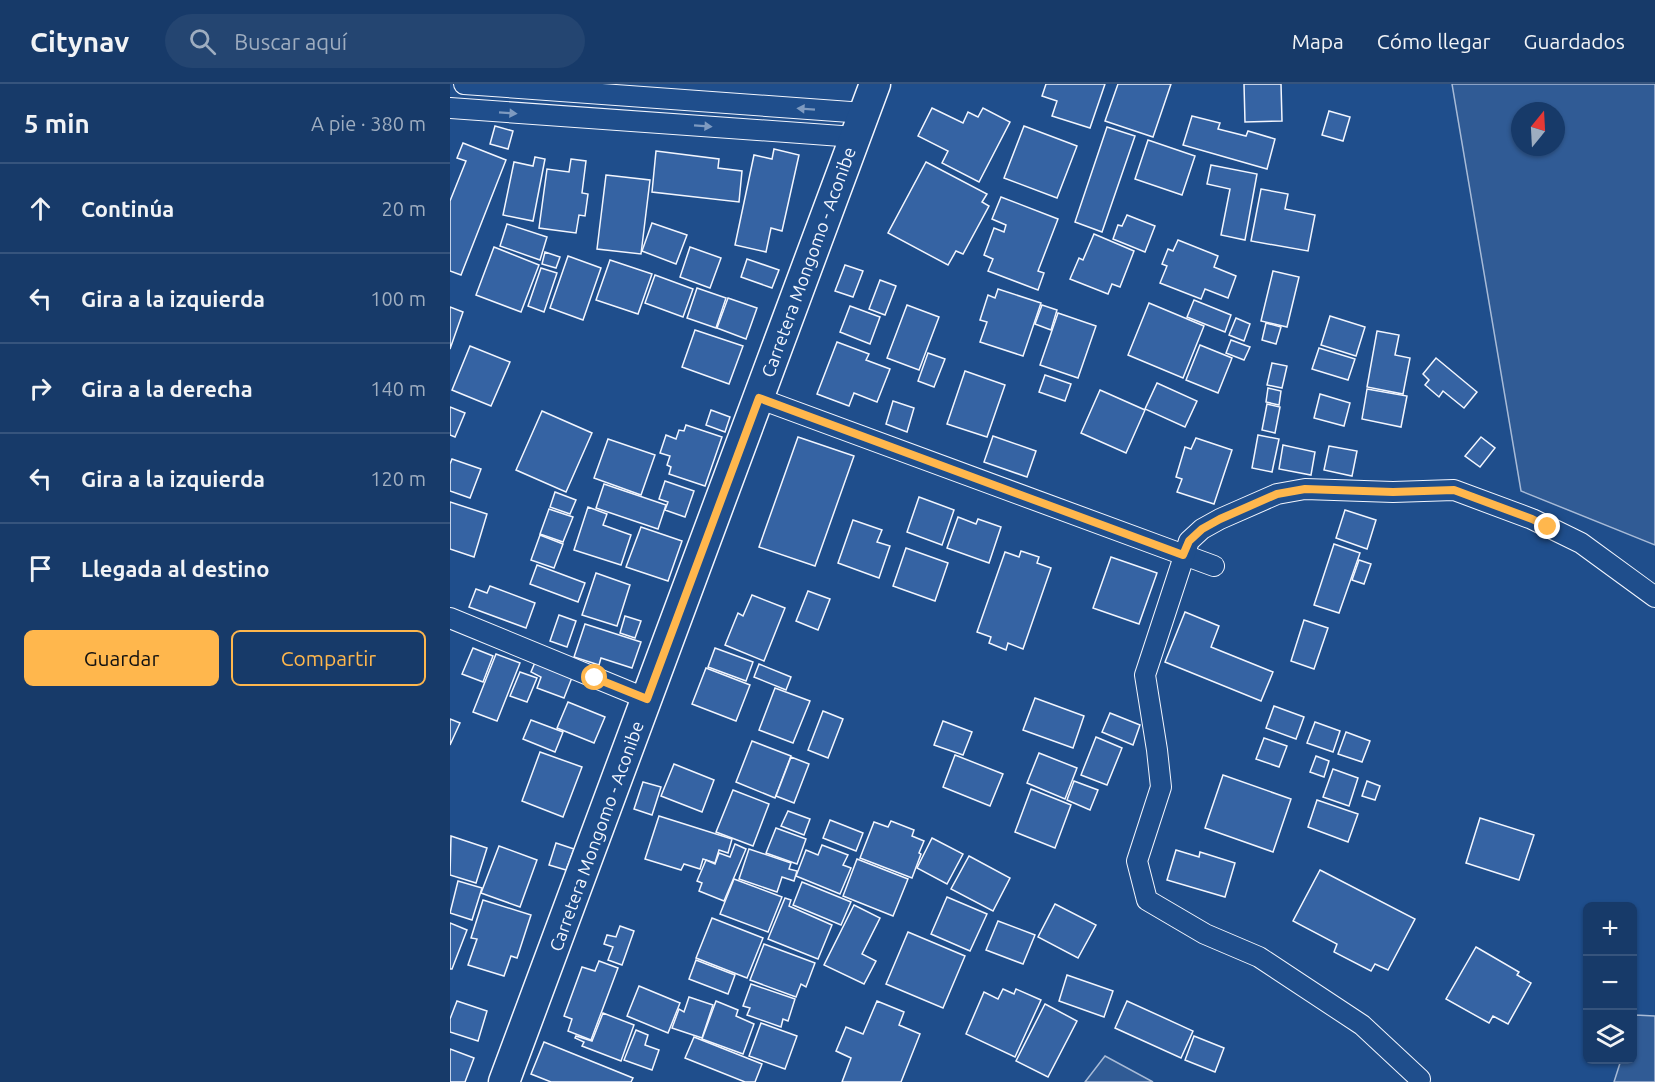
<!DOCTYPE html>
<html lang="es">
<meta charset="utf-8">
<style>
:root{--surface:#173a69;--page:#244571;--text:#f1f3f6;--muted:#9eadc0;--line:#36547d;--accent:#ffb74d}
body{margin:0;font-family:Ubuntu,sans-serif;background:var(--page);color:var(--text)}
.controls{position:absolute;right:18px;bottom:18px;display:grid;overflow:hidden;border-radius:9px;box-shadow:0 2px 4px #0004}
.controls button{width:54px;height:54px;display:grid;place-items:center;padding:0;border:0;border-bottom:2px solid var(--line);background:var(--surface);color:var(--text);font:30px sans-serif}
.compass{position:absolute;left:1061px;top:18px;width:54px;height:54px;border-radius:50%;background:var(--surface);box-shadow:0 2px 4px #0004;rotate:18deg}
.stop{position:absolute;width:18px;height:18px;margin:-14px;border:4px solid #ffb74d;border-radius:50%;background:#fff}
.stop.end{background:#ffb74d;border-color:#fff;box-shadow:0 2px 6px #0008}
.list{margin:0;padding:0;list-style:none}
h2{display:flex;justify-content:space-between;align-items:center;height:78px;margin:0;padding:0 24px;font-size:26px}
h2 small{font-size:20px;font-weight:400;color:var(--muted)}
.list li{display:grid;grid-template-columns:39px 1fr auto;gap:18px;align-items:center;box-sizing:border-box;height:90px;padding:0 24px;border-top:2px solid var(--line)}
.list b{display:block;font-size:22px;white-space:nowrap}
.list em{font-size:20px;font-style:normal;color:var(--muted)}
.actions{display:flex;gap:12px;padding:18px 24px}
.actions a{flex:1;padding:14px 0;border:2px solid var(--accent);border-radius:9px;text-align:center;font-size:21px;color:var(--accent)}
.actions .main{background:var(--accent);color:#111}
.icon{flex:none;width:33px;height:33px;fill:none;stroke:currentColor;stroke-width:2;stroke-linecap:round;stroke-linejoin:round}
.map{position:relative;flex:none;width:1205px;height:998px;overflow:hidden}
header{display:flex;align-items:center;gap:36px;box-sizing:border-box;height:84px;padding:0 30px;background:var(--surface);border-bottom:2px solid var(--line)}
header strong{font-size:28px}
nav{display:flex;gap:33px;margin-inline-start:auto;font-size:21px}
.search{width:420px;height:54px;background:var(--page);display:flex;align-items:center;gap:15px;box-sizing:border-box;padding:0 21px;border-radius:33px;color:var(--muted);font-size:22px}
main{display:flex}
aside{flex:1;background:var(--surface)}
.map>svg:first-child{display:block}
.built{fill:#305b95;stroke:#a8bbd7;stroke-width:1.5;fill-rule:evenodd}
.building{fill:#3563a3;stroke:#f2f6ff;stroke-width:1.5}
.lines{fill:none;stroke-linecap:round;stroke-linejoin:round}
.street-casing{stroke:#f2f6ff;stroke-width:22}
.primary-casing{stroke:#f2f6ff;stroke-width:33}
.street{stroke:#1f4e8c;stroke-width:20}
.primary{stroke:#1f4e8c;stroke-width:30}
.oneway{fill:#7e9ac0}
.route{stroke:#ffb74d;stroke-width:8}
.labels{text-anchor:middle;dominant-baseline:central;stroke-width:4.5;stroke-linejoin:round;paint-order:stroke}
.street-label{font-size:18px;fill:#f2f6ff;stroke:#1f4e8c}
</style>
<header>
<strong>Citynav</strong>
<div class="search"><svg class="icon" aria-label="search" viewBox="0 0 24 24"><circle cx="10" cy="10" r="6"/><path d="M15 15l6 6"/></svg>Buscar aquí</div>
<nav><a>Mapa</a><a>Cómo llegar</a><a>Guardados</a></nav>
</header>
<main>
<aside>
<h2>5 min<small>A pie · 380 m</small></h2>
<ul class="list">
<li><svg class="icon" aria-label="ahead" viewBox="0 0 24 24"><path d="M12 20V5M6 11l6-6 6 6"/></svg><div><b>Continúa</b></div><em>20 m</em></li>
<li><svg class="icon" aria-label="left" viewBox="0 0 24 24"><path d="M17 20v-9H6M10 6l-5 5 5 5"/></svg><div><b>Gira a la izquierda</b></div><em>100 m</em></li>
<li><svg class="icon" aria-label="right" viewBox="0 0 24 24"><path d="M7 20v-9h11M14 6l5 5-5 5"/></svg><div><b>Gira a la derecha</b></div><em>140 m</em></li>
<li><svg class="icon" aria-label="left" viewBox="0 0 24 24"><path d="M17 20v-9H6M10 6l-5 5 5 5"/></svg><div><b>Gira a la izquierda</b></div><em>120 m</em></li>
<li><svg class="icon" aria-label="arrive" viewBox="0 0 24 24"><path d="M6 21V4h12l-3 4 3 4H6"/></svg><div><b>Llegada al destino</b></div></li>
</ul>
<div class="actions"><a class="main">Guardar</a><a>Compartir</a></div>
</aside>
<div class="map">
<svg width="1205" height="998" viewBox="0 0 1205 998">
<rect width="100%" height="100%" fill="#1f4e8c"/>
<!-- built -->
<g class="built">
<path d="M1002,0H1205V461L1071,407ZM1070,27H1106V63H1070Z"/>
<polygon points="1185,931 1205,932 1205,998 1164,998 1171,976 1182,976 1183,938"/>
<polygon points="655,972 703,998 635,998"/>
</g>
<!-- building -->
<g class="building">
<polygon points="596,0 655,0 640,44 602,32 607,17 592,12"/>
<polygon points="668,0 721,0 703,53 655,37"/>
<polygon points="794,0 831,0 832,37 795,38"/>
<polygon points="482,24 513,39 518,28 528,33 533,24 560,38 529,98 492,79 498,67 468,52"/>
<polygon points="879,27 900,33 893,57 872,51"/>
<polygon points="742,32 770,39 768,45 796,52 798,47 825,55 817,85 733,61"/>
<polygon points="45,42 63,47 58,65 40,60"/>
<polygon points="574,42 627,62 607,114 554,94"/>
<polygon points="657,43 685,52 652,148 625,138"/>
<polygon points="698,56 745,72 732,111 685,95"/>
<polygon points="13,59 56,76 11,191 0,187 0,117 16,77 7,74"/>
<polygon points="324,65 349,71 332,147 321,144 316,168 285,161 304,71 322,75"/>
<polygon points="206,67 269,75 268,84 292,87 289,118 202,108"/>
<polygon points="85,73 95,75 83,137 53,131 64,78 83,82"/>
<polygon points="121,75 136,77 132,109 138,110 135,132 129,131 126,149 89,144 97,85 119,88"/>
<polygon points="476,78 537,110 532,118 539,122 513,170 506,167 498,181 438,149"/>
<polygon points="761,81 807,90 795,156 771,151 780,105 757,100"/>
<polygon points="156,91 200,96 191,170 147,165"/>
<polygon points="811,105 838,110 835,125 865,131 858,167 801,157"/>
<polygon points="551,113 608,135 588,187 594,189 588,206 538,187 543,175 534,171 544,144 554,148 556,141 542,135"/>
<polygon points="677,131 705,142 695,168 663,155 668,141 672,142"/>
<polygon points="202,139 237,151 226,180 192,167"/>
<polygon points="57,140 97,153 90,176 50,162"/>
<polygon points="644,150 684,167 670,203 662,200 658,210 620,195 629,174 633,176"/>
<polygon points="728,156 768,172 764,183 786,192 778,214 755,205 751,215 710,199 717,182 712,180 718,165 723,167"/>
<polygon points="44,163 89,181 71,228 26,211"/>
<polygon points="240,163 271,174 260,204 230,193"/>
<polygon points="95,168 110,173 106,184 92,180"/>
<polygon points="118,172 151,184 133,236 100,224"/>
<polygon points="297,175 329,186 322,204 291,193"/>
<polygon points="160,176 202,190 188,230 146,216"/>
<polygon points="395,181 413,187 403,213 385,207"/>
<polygon points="91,184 107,189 94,228 78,222"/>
<polygon points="823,187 849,193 837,243 811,237"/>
<polygon points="205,191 243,205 233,233 195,219"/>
<polygon points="430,196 446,202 435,231 419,225"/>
<polygon points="247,204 276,214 266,244 237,234"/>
<polygon points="548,205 591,219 573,272 530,258 537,238 530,236 538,211 545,214"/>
<polygon points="278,214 307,224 296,255 267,244"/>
<polygon points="744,216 781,231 775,248 737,233"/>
<polygon points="699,219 754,242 733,294 678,271"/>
<polygon points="457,221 489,233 469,286 437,274"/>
<polygon points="592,221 607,226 601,246 585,240"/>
<polygon points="400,222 430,233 420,260 390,248"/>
<polygon points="0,223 13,228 0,265"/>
<polygon points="608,229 646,242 628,294 590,281"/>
<polygon points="880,232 915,243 906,272 871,261"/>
<polygon points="786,234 800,240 794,257 779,251"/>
<polygon points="816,239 831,243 826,260 812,256"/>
<polygon points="245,246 293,262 279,300 232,283"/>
<polygon points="927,247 949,251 945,271 960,274 953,310 917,303"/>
<polygon points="781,256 800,263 794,276 776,269"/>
<polygon points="387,258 419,270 416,276 440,285 427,318 404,309 399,322 367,310"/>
<polygon points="750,261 782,274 768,309 736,296"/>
<polygon points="20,262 60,278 41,322 2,306"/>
<polygon points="869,264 905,275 898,296 862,285"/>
<polygon points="478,269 495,275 484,303 468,297"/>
<polygon points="986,274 1027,308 1014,324 993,307 989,313 975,301 979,296 973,290"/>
<polygon points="822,279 837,282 832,304 817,301"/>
<polygon points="515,287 555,301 537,353 497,340"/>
<polygon points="595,291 621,300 615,317 589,308"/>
<polygon points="707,299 747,317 735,343 695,325"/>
<polygon points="818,304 831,307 829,321 816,318"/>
<polygon points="917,305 957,312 951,343 912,335"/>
<polygon points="650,306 695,326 676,369 631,349"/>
<polygon points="870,310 900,319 894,342 864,334"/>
<polygon points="443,317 464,324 457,348 436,340"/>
<polygon points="817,320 830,323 825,349 812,346"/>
<polygon points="0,323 15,329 5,353 0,351"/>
<polygon points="261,326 280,333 275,348 256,341"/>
<polygon points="92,327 142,349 116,408 66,386"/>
<polygon points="236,341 272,353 255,402 219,390 221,383 217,381 220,372 210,369 216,351 226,355 229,346 234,347"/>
<polygon points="808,351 829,355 822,388 802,384"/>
<polygon points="543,352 586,367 577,393 534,378"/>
<polygon points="348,353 404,372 365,482 309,463"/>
<polygon points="1031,353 1045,364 1030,383 1015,372"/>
<polygon points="746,354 782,366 764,420 727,408 732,395 726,393 735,363 741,365"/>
<polygon points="158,355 205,371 191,411 144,394"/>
<polygon points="833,361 865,368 861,391 829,385"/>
<polygon points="879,362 907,367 902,392 874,386"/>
<polygon points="2,375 31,385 20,414 0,407 0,380"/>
<polygon points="215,397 244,407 235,433 215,426 218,418 209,415"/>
<polygon points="154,400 216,421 208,445 146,424"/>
<polygon points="105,408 126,416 120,430 100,423"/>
<polygon points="469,413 504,426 492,461 457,448"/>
<polygon points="0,418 37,430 24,473 0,465"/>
<polygon points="138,423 157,430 153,441 181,451 171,481 124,466"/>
<polygon points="99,425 123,433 113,458 90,450"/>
<polygon points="895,426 926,436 917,465 886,454"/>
<polygon points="508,433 526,440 528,435 551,443 539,479 497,464"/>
<polygon points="403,436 432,446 427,458 440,462 429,494 388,479"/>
<polygon points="191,443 232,457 218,497 176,483"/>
<polygon points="90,451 113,460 104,484 81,476"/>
<polygon points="884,460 910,469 889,529 864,521"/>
<polygon points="456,464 498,479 485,517 443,502"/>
<polygon points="571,467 589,473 587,479 601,484 573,565 558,559 556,566 539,559 541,553 527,548 555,468 569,473"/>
<polygon points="661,473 707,489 689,540 643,524"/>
<polygon points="909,476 921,480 914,500 902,496"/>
<polygon points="87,481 135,499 128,518 80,500"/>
<polygon points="146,489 180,501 167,542 132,531"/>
<polygon points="40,502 85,519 76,544 19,523 26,505 37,509"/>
<polygon points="358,507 380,515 368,546 346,537"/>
<polygon points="302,511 335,524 314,577 275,561 288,529 293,532"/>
<polygon points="735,528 769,542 761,563 823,588 811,617 715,578"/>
<polygon points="109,531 126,537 117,563 100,557"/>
<polygon points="175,532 191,537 185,554 170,549"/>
<polygon points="854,536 878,544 864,585 841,577"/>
<polygon points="135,540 191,558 182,584 151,574 149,581 124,573"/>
<polygon points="23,564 43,572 33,598 12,590"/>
<polygon points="265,564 303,578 296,597 258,583"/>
<polygon points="46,570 70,579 47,637 23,628"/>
<polygon points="86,576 123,591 114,614 87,604 91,593 81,588"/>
<polygon points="309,580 341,593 336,606 304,593"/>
<polygon points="256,584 300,601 286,637 242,620"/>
<polygon points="70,588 87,594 77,618 60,612"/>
<polygon points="325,604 360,617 343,659 309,646"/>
<polygon points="585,614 634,632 623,664 573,646"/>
<polygon points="118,618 155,633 144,659 107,644"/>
<polygon points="824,622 854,633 846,655 816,644"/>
<polygon points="373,627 393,635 378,674 358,666"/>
<polygon points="660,629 690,641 683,661 652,648"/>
<polygon points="0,635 10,639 0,661"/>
<polygon points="81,636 113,648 105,668 73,655"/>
<polygon points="493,637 522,648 513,671 484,661"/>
<polygon points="865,638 890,647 883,668 857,659"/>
<polygon points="896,648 920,657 912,678 888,670"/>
<polygon points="646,653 672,664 657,701 631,691"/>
<polygon points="814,654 837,662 829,683 806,675"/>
<polygon points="302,657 341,672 325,714 286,698"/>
<polygon points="90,668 132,683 113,733 72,717"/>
<polygon points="589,669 627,684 615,715 577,699"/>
<polygon points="505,671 553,690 540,722 493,703"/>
<polygon points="866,672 879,677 874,693 860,688"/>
<polygon points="341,673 359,680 344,719 326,712"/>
<polygon points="224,680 264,696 252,728 211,712"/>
<polygon points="883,685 908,694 899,722 873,713"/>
<polygon points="773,691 841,715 823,768 755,744"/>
<polygon points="624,697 648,706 640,726 617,716"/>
<polygon points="917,697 930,702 925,716 912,712"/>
<polygon points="193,698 211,703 202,731 184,725"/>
<polygon points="581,705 621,721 605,764 565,748"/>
<polygon points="283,706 319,720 303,762 266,748"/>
<polygon points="867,716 908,730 898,758 858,743"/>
<polygon points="338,727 360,735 354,751 331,742"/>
<polygon points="209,732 282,755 278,769 269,766 265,779 253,775 250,785 234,780 231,786 195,775"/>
<polygon points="1030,734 1084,751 1069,796 1016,779"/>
<polygon points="380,736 413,749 406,767 373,754"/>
<polygon points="441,737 464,746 462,752 474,757 469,769 471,770 462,794 410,774 424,738 438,743"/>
<polygon points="326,744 356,755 347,780 316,769"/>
<polygon points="1,752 37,764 26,799 0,791"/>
<polygon points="482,754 513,770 497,800 467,784"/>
<polygon points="106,759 124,765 116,786 99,781"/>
<polygon points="285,760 296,765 274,817 249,807 252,799 247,797 256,776 265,780 269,769 280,773"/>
<polygon points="372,761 398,771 393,781 401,784 390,810 346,792 356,766 368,771"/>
<polygon points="49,762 87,776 70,823 31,809"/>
<polygon points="299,765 341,779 339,785 347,787 344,797 332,793 327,808 289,795"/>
<polygon points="726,766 749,773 750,768 785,779 775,813 717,796"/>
<polygon points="519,772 560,794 543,827 501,805"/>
<polygon points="407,775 458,795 443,832 393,812"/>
<polygon points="870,786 965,835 938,886 925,880 921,887 884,868 887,860 843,837"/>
<polygon points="284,795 332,813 318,848 270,830"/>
<polygon points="8,797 32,804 22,836 0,829"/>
<polygon points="352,798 401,818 391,841 343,821"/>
<polygon points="497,813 537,830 520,867 481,850"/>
<polygon points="335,814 341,816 339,822 382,841 368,875 318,855"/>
<polygon points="33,816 81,831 67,874 61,872 54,892 18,881 27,855 21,854"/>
<polygon points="605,820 646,841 628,874 588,853"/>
<polygon points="404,821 430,834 412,870 426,877 414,900 374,881"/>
<polygon points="262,834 313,854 297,894 246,874"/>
<polygon points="548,837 585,851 573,880 536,866"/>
<polygon points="0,839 17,846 2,885 0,885"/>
<polygon points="170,842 184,847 172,881 158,876 163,863 154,860 157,851 166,853"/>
<polygon points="458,848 515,872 493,924 436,900"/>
<polygon points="314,860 365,879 356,903 351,900 346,913 300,896"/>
<polygon points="1026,863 1069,888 1067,891 1081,899 1058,940 1043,932 1039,939 996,915"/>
<polygon points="246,876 285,891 278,910 239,895"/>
<polygon points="149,877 168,884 141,956 118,947 122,935 114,932 132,883 145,887"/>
<polygon points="617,891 663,907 654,933 609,917"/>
<polygon points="301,900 345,915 338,937 333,935 331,943 297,931 300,924 293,922"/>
<polygon points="189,902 230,919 218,949 177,932"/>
<polygon points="553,905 564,910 566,905 591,916 565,973 516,950 534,908 548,915"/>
<polygon points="239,913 263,921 252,954 222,944 229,925 234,928"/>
<polygon points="7,917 37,927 28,957 0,948 0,935"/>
<polygon points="266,917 288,926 286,932 304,940 293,970 252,955"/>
<polygon points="427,917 454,928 449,941 470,950 451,998 392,998 401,974 386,967 396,943 413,950"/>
<polygon points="677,917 743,947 731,974 665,944"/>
<polygon points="595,920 627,937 598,993 566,977"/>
<polygon points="153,929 184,941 171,977 132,962 134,958 125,954 126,952 142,957"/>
<polygon points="311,939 347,952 335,985 299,972"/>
<polygon points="186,946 198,951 195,961 209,966 202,986 174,976"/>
<polygon points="744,952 774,964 765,988 735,976"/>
<polygon points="244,953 312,980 305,998 295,998 235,974"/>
<polygon points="94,958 183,994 181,998 101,998 81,990"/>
<polygon points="0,965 24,974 15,998 0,998"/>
</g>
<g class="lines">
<defs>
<g id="street">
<polyline points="14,0 414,29"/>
<polyline points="0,24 405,53"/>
<polyline points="308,314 764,482"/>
<polyline points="0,534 197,615"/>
<polyline points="970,995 912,941 809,873 755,850 697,816 687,777 711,703 707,666 695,591 739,457 752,445 770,435 827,410 855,405 943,408 1004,406 1082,435 1131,459 1205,513"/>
</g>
<polyline id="primary" points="54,998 425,0"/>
</defs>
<!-- street casing -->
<use href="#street" class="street-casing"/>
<!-- primary casing -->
<use href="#primary" class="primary-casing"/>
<!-- street -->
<use href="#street" class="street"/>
<!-- primary -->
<use href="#primary" class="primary"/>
</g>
<!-- one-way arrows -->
<defs><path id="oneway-solid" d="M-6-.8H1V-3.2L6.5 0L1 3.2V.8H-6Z" transform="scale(1.5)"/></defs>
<g class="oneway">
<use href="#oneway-solid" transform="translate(356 25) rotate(-176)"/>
<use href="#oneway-solid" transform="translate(58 29) rotate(4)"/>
<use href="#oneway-solid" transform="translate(253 42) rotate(4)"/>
</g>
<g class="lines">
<!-- route -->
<polyline class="route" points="145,594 197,615 309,314 733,471 739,457 752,445 770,435 827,410 855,405 943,408 1004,406 1082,435 1098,443"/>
</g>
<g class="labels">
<!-- street labels -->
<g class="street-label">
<text transform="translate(358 178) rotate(-70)">Carretera Mongomo - Aconibe</text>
<text transform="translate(146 752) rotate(-70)">Carretera Mongomo - Aconibe</text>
</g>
</g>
</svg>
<div class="controls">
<button>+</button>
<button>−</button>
<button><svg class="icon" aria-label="layers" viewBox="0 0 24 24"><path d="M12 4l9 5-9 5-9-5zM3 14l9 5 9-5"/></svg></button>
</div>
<svg class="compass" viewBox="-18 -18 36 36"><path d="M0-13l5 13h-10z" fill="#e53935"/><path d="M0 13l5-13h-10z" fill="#9eadc0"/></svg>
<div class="stop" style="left:145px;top:594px"></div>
<div class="stop end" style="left:1098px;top:443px"></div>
</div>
</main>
